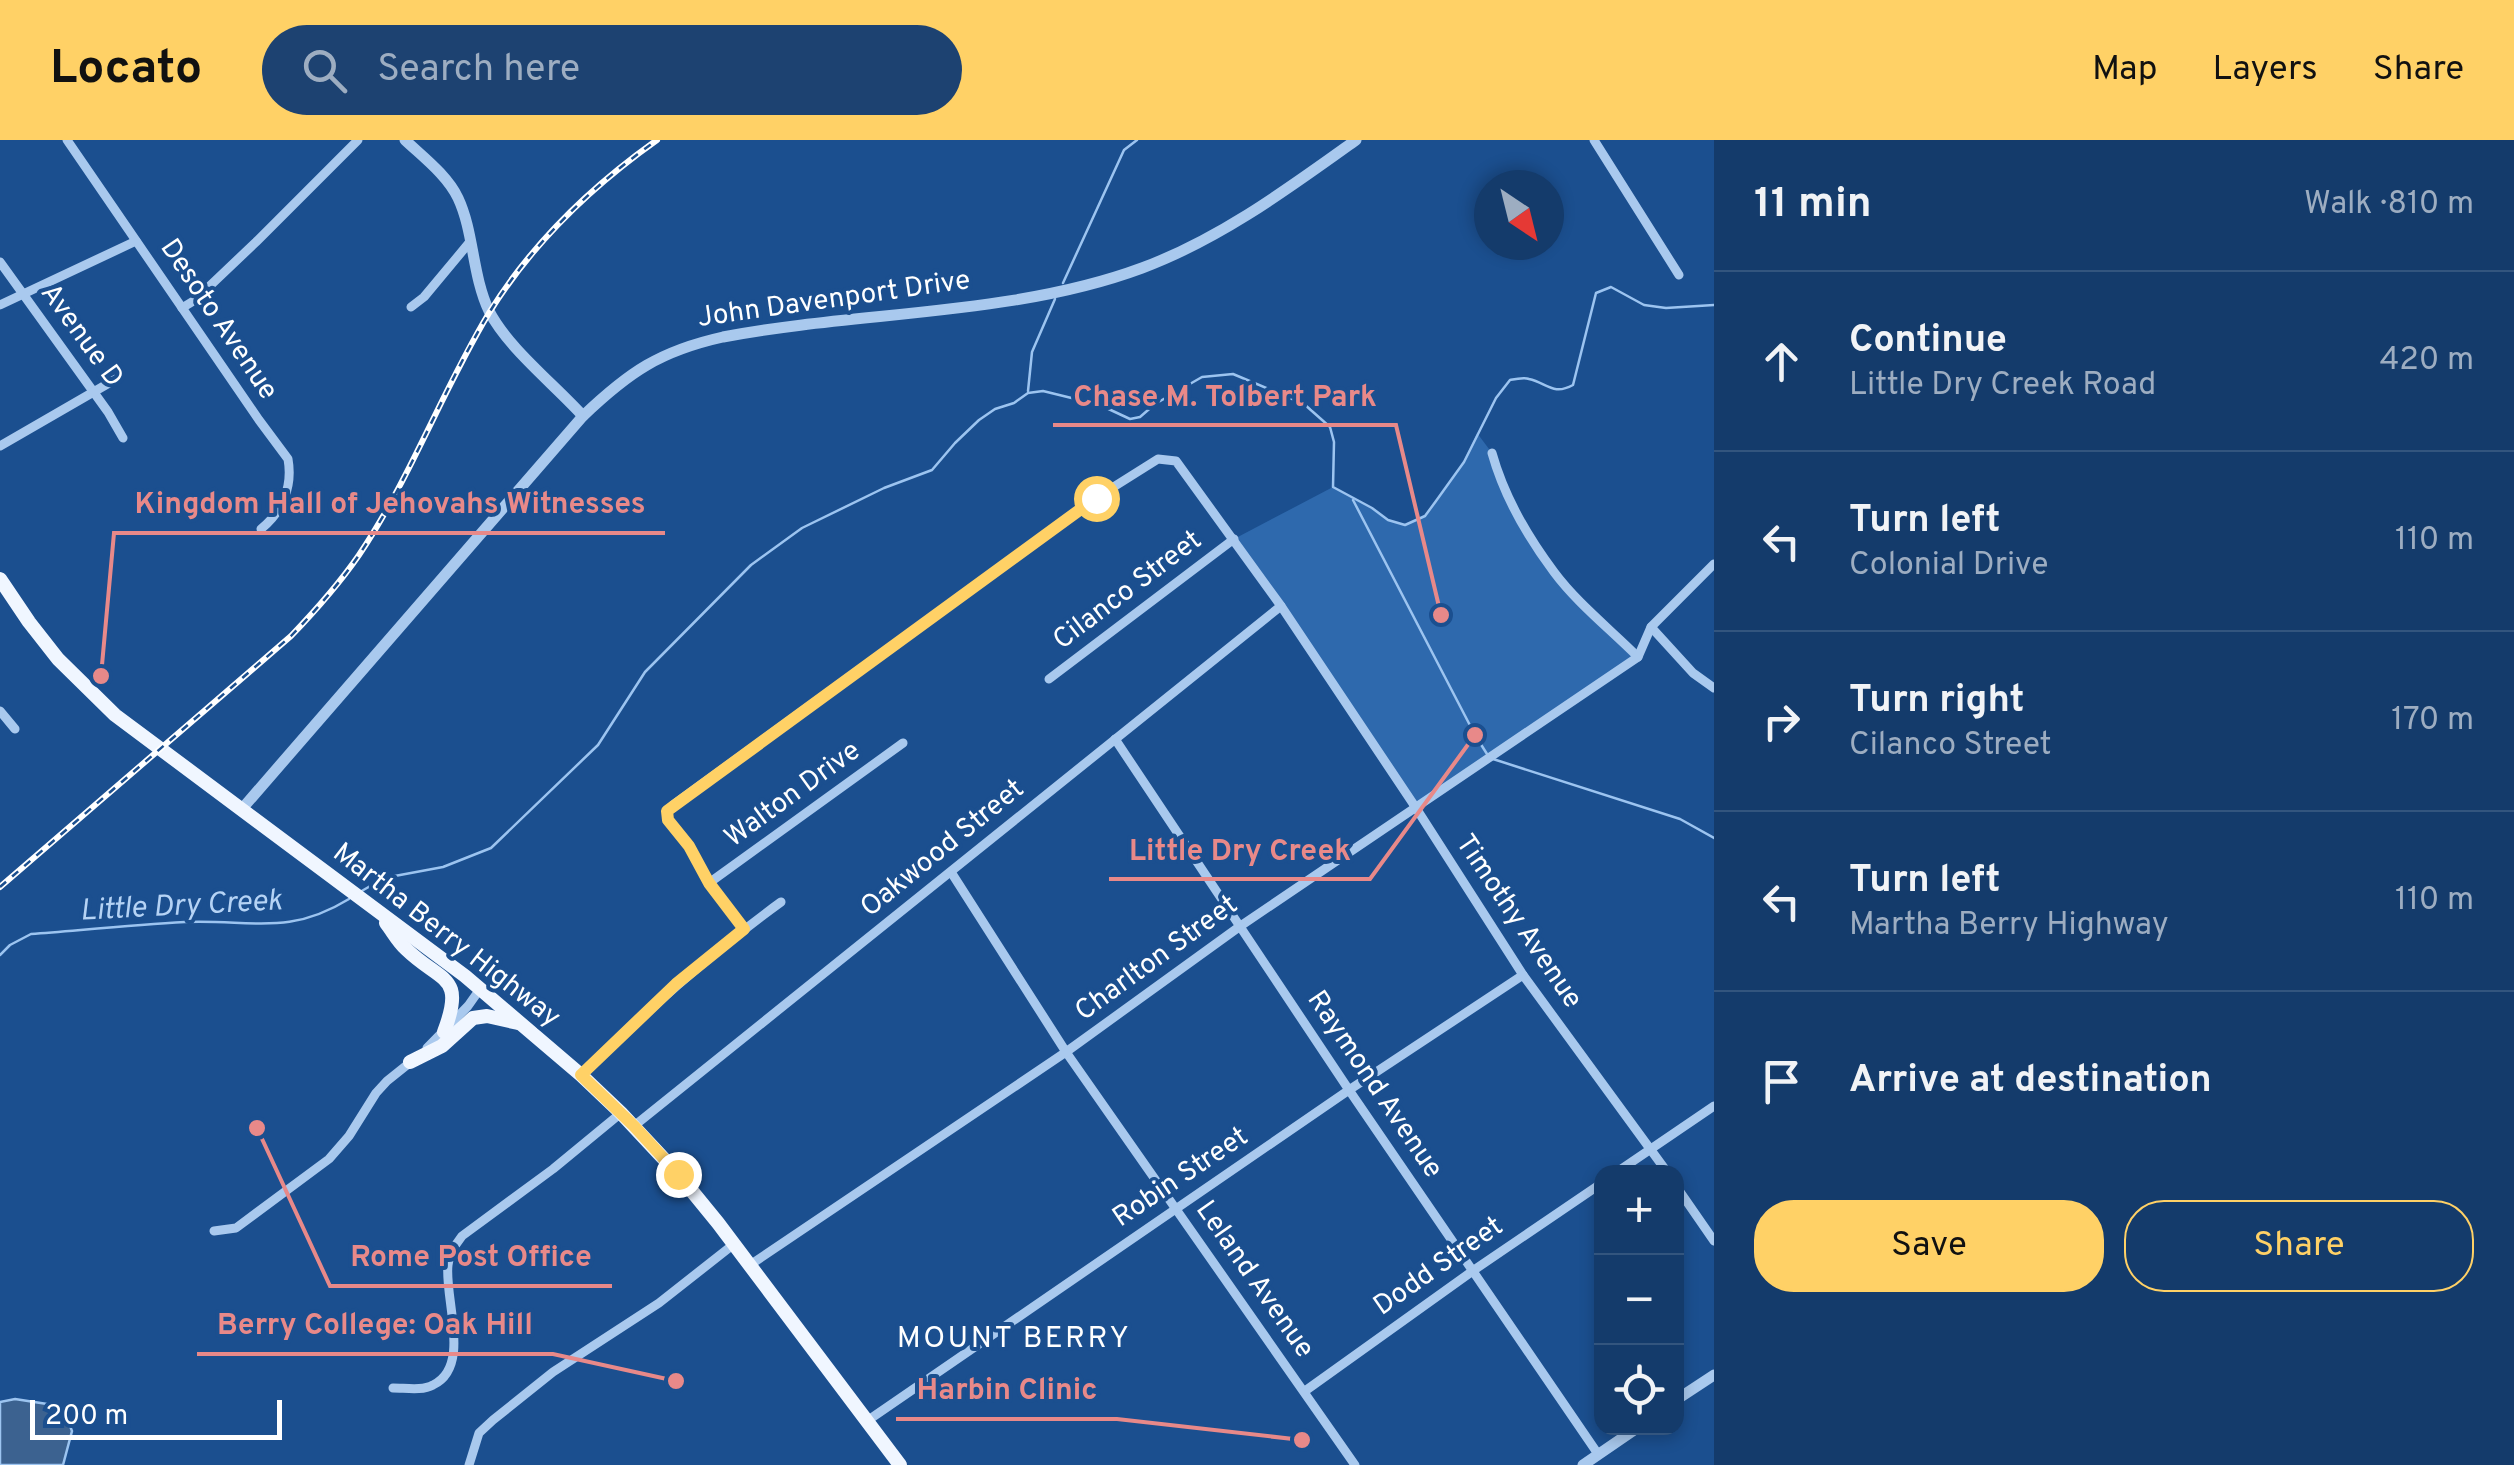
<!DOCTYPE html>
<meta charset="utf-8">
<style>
:root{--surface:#143b6b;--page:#1d4271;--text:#f1f3f6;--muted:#9dadc1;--line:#33557e;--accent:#ffd166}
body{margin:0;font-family:Overpass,sans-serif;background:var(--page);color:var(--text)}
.controls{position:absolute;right:30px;bottom:30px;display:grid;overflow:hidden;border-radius:20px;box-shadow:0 5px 15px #0003}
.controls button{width:90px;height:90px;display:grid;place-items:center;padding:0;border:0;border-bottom:2px solid var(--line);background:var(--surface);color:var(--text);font:50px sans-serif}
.compass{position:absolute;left:1474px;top:30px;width:90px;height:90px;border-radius:50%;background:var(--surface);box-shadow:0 5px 15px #0003;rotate:145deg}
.scale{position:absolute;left:30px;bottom:25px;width:252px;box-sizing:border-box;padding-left:10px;border:5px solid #fff;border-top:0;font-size:28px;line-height:35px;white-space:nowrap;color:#fff;-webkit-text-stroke:8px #1b4f8f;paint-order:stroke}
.stop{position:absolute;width:30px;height:30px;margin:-22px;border:8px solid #ffd166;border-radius:50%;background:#fff}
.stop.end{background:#ffd166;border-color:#fff;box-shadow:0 2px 10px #0008}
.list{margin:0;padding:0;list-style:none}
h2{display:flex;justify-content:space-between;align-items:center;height:130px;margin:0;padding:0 40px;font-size:42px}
h2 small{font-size:32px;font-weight:400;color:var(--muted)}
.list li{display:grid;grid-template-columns:65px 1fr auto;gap:30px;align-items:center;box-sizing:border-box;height:180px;padding:0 40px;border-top:2px solid var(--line)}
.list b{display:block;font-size:38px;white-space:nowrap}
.list p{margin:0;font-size:32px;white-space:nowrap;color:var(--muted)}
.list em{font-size:32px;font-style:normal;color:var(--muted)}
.actions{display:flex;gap:20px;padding:30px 40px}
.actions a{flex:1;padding:22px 0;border:2px solid var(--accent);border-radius:40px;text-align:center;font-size:35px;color:var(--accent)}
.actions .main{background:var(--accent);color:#111}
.icon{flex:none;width:55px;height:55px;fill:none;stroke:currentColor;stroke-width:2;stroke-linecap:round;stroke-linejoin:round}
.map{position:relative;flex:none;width:1714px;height:1325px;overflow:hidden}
header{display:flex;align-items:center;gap:60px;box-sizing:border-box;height:140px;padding:0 50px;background:var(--accent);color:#111}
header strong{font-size:48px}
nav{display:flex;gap:55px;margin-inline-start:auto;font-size:35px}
.search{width:700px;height:90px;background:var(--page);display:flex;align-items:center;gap:25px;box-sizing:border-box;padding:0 35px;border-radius:55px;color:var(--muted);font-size:38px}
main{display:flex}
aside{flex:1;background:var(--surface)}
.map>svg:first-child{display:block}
.green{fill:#2e69ad}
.water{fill:#3c6290;stroke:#9cc4f0;stroke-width:2.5}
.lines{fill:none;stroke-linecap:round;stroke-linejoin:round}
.stream{stroke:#9cc4f0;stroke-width:2.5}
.minor{stroke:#a9c9ee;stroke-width:9}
.tertiary{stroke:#a9c9ee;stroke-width:11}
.primary{stroke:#f0f6ff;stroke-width:14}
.rail-casing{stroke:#fff;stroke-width:6}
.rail{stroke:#1b4f8f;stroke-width:2.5;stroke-dasharray:8;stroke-linecap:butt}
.route{stroke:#ffd166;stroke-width:12}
.labels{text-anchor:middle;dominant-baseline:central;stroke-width:8;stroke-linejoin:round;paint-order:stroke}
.street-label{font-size:28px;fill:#fff;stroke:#1b4f8f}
.water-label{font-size:30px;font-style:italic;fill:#b5d3f5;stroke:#1b4f8f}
.neighbourhood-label{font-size:30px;letter-spacing:2.5px;fill:#fff;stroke:#1b4f8f}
.leader{fill:none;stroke:#e88989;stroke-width:4}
.callout-dot{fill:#e88989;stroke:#1b4f8f;stroke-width:4}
.callout-label{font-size:30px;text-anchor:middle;font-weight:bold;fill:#e88989;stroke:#1b4f8f;stroke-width:8;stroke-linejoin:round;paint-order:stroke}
</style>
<header>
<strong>Locato</strong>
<div class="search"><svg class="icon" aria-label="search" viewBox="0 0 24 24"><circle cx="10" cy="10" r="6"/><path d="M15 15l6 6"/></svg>Search here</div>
<nav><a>Map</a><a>Layers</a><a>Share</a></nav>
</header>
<main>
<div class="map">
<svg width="1714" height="1325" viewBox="0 0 1714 1325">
<rect width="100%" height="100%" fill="#1b4f8f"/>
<!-- green -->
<polygon class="green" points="1477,293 1492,313 1500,342 1553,431 1638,517 1416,668 1234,399 1333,347 1372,368 1388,380 1406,385 1425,376 1464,322"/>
<!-- water -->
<polygon class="water" points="15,1259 47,1264 65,1273 72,1291 63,1325 0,1325 0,1262"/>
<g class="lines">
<!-- stream -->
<g class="stream">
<polyline points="1063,143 1124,10 1137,0"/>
<polyline points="1028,251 1032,212 1055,159"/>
<polyline points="1353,360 1475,595 1487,614"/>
<polyline points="1493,619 1680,679 1714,698"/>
<path d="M360,752L384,738L443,727L491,708L598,605L645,532L751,425L802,388L884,348L932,330L955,303L979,280L995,269L1014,263L1028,253L1043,251L1100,265L1130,279L1140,277L1155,264L1202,237L1233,234L1304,264L1330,287L1334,302L1333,347L1372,368L1388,380L1405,385L1425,376L1436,361L1464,322L1496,258L1510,240C1515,239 1524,237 1529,239C1547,243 1553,256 1573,245L1596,153L1611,147L1644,165L1666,168L1714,165"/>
<path d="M0,815L10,805L31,794C82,790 133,785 185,782C250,779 287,797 349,759"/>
</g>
<!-- minor -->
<g class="minor">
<path d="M67,0L259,280L288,319C293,347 282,372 261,389"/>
<polyline points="1594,0 1679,135"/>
<polyline points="0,122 108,272 123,298"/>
<polyline points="0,165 136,101"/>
<polyline points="411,167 424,157 469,103"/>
<polyline points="182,168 195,160 256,102 358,0"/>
<polyline points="0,306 116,239"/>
<path d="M1492,313C1504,356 1527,396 1554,432C1577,463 1610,489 1638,517"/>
<polyline points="1651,487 1693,533 1714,548"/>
<polyline points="1049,539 1234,399"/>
<polyline points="0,571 15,589"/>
<polyline points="1115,599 1349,950 1598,1314"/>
<polyline points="951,732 1066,912 1355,1325"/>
<polyline points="709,743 903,603"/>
<polyline points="744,789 709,743 689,707 668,680 667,671 673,665 1096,358 1158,319 1176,321 1281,466 1416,668 1523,835 1667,1032"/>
<polyline points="427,908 468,866 480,849"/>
<path d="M581,935C645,873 709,814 781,762"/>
<polyline points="634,986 1281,466"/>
<polyline points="1617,1032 1714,966"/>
<polyline points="1676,1046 1714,1101"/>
<polyline points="214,1091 236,1088 329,1019 349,996 376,953 387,941 412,921"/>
<polyline points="750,1125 1066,912 1239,787 1638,517 1651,487 1714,424"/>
<path d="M393,1248C406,1248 422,1251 433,1245C472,1227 444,1158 448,1125C449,1114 455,1105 462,1096L553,1029L621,973"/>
<polyline points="1305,1251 1474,1130 1602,1043"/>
<polyline points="867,1281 1349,950 1523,835"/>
<polyline points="469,1325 479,1293 493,1280 553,1232 659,1163 734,1104"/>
</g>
<!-- tertiary -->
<g class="tertiary">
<path d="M405,0C423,17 447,35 458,58C474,92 472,135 489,171C508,208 554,244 583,276"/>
<path d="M241,670L583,276C629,232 660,211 723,197C859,171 1013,176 1142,128C1220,99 1289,48 1356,0"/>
<polyline points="1676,1260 1714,1235"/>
<polyline points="1583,1325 1637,1288"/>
</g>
<!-- primary -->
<g class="primary">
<polyline points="0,439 29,482 58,519 115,575 465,836 581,935 621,973 678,1034 718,1083 900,1325"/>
<path d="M386,783C393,792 398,802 406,809C441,843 466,834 444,892"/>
<polyline points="410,922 442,906 473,878 487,876 518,883"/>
</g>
<defs>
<path id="rail" d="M0,747L291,496C316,470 339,444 359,415C410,339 442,251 489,173C531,105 592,46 657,0"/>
</defs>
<!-- rail casing -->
<use href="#rail" class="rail-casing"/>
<!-- rail -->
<use href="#rail" class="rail"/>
</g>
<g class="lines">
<!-- route -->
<polyline class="route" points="678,1034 634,986 581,935 676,844 744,789 709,743 689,706 668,680 667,671 1096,358"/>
</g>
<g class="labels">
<!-- street labels -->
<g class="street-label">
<text transform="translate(834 160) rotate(-8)">John Davenport Drive</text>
<text transform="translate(218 180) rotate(56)">Desoto Avenue</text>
<text transform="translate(81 196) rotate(54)">Avenue D</text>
<text transform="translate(1128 451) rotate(-37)">Cilanco Street</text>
<text transform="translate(793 655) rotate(-36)">Walton Drive</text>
<text transform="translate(943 709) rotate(-39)">Oakwood Street</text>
<text transform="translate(1518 782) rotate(56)">Timothy Avenue</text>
<text transform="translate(446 796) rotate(38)">Martha Berry Highway</text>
<text transform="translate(1157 819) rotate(-36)">Charlton Street</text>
<text transform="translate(1374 945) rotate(56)">Raymond Avenue</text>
<text transform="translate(1181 1038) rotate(-34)">Robin Street</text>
<text transform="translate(1439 1127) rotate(-35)">Dodd Street</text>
<text transform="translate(1254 1140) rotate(55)">Leland Avenue</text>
</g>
<!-- water labels -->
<g class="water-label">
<text transform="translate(181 767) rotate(-3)">Little Dry Creek</text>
</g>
<!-- neighbourhood labels -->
<g class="neighbourhood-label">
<text x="1014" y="1199">MOUNT BERRY</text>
</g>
</g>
<!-- callouts -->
<path class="leader" d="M1441 475L1396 285H1053M101 536L114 393H665M1475 595L1370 739H1109M257 988L330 1146H612M676 1241L553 1214H197M1302 1300L1117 1279H896"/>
<g class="callout-dot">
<circle cx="1441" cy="475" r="10"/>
<circle cx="101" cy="536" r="10"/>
<circle cx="1475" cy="595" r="10"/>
<circle cx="257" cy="988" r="10"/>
<circle cx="676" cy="1241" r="10"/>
<circle cx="1302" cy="1300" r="10"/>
</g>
<g class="callout-label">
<text x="1225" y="266">Chase M. Tolbert Park</text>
<text x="390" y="373">Kingdom Hall of Jehovahs Witnesses</text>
<text x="1240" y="720">Little Dry Creek</text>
<text x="471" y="1126">Rome Post Office</text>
<text x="375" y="1194">Berry College: Oak Hill</text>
<text x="1007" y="1259">Harbin Clinic</text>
</g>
</svg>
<div class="controls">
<button>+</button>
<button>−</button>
<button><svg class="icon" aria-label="locate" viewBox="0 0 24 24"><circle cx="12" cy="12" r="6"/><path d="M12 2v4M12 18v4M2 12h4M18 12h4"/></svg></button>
</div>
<svg class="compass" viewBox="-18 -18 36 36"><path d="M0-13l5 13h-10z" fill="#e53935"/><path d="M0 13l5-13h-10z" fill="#9dadc1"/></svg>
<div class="scale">200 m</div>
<div class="stop" style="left:1096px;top:358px"></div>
<div class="stop end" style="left:678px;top:1034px"></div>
</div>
<aside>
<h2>11 min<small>Walk · 810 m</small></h2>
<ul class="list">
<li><svg class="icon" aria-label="ahead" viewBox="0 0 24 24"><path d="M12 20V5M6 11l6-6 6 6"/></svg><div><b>Continue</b><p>Little Dry Creek Road</p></div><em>420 m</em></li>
<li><svg class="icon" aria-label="left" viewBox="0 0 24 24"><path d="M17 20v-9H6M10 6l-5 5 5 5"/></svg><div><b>Turn left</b><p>Colonial Drive</p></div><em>110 m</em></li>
<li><svg class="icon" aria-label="right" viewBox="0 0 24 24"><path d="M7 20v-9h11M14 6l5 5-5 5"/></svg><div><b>Turn right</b><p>Cilanco Street</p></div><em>170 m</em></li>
<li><svg class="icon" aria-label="left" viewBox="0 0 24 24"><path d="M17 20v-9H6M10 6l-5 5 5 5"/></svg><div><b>Turn left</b><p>Martha Berry Highway</p></div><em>110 m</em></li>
<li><svg class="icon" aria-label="arrive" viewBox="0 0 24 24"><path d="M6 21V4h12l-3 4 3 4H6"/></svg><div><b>Arrive at destination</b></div></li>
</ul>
<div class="actions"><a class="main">Save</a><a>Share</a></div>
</aside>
</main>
